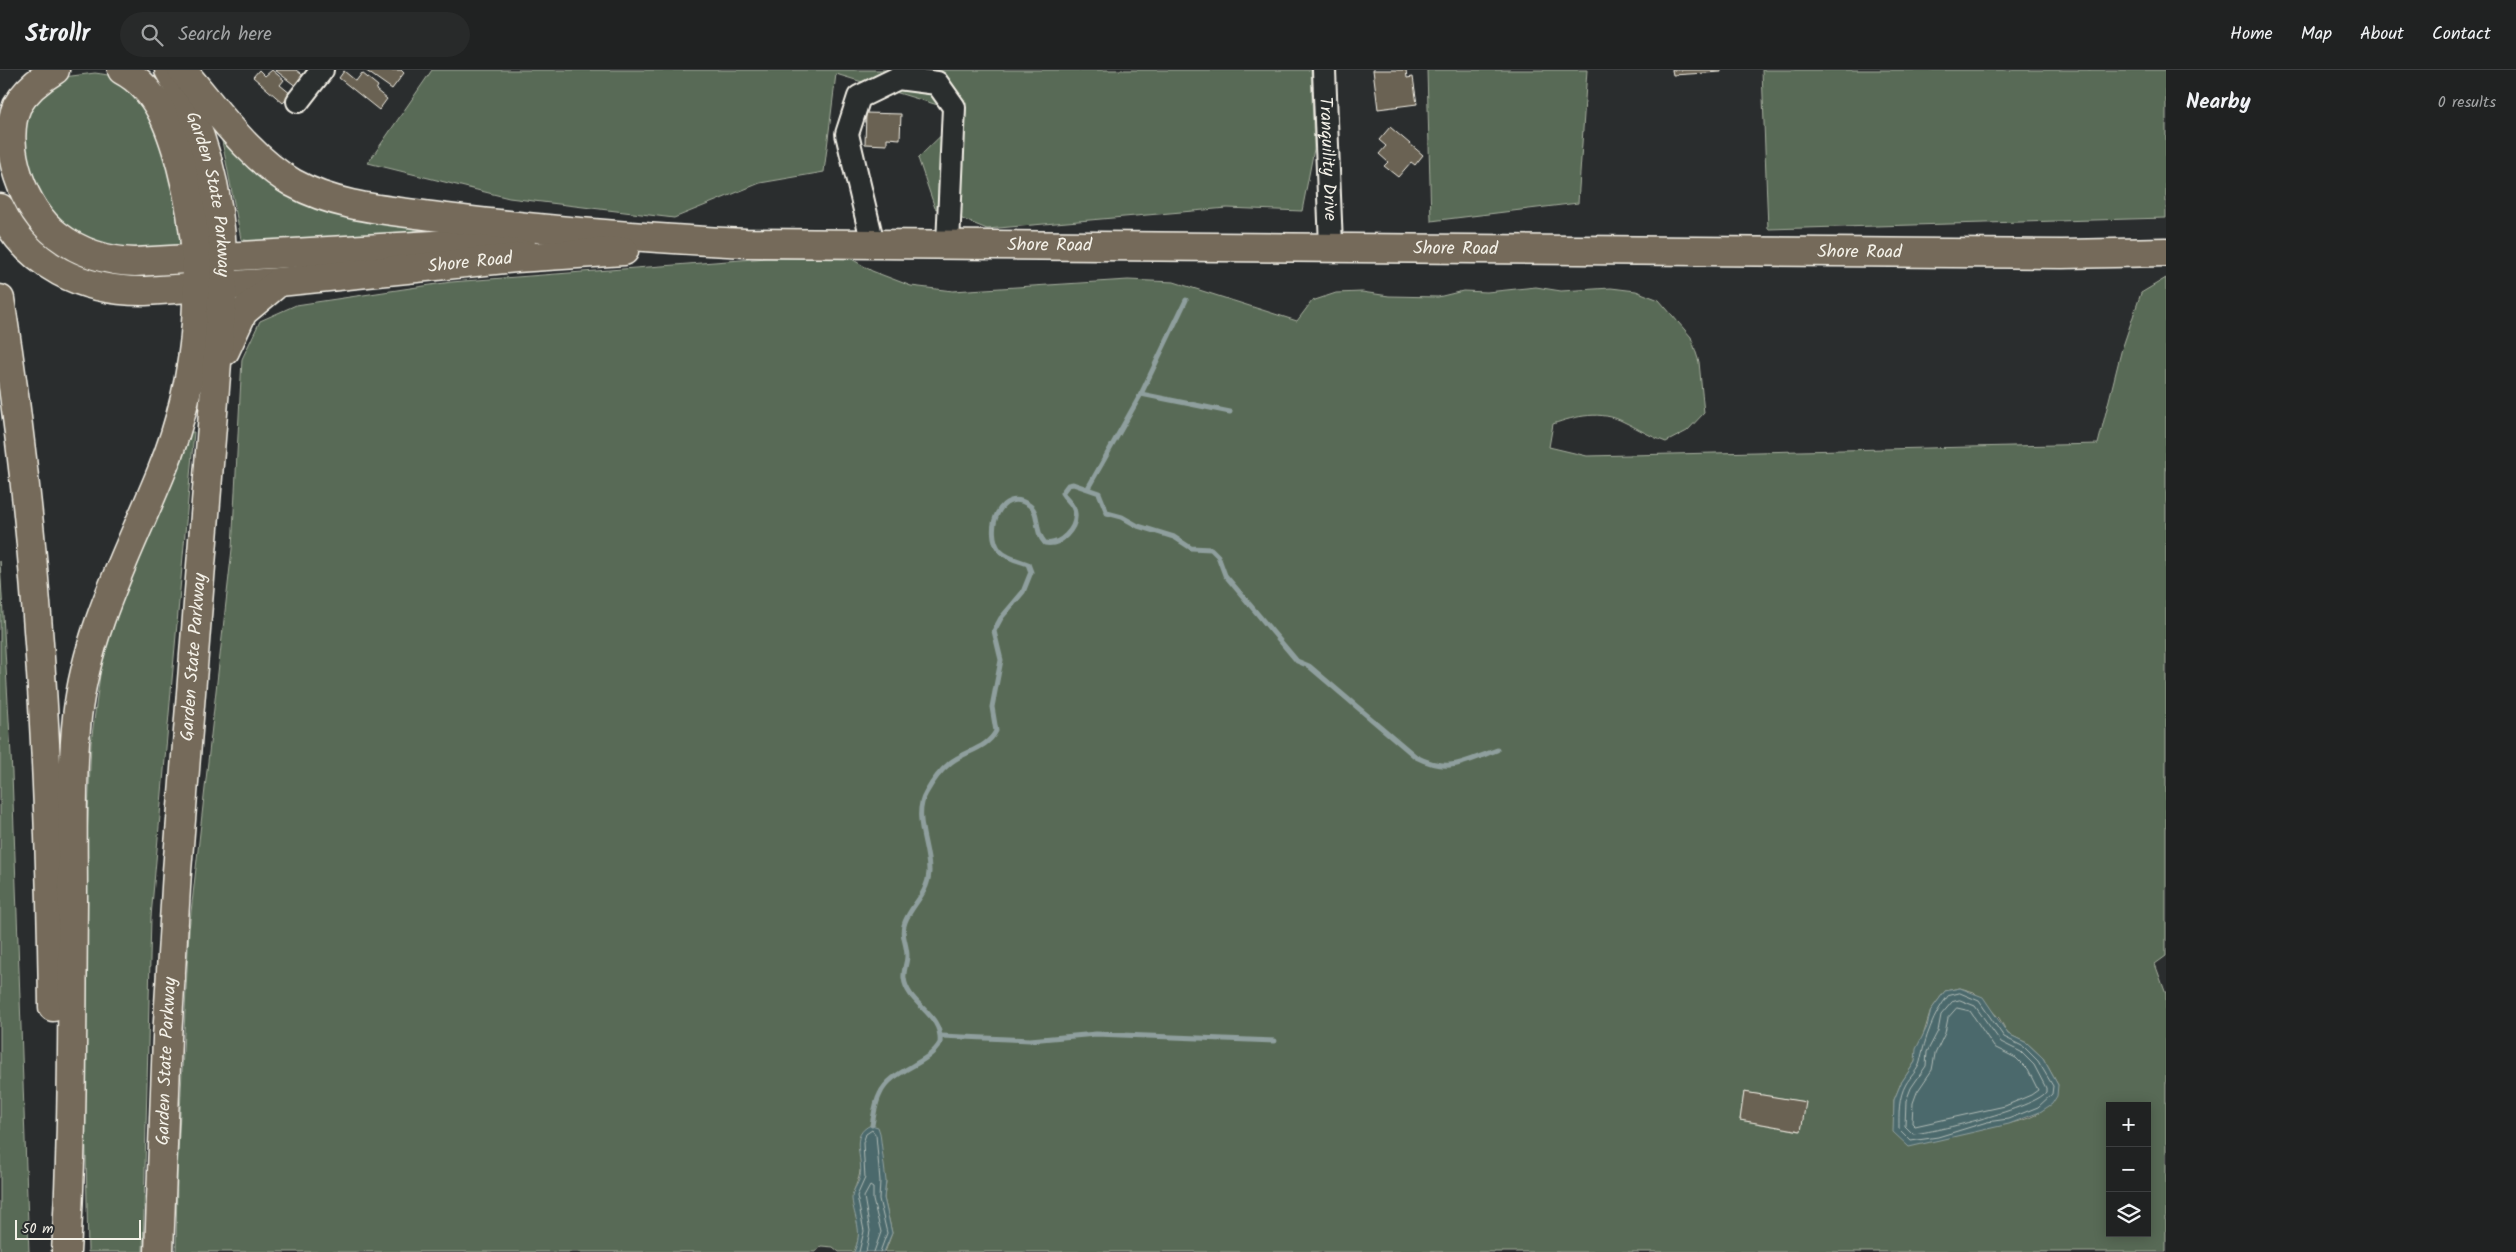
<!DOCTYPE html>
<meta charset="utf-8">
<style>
:root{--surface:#202222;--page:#282a2a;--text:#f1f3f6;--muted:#a2a4a5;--line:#3d3f40}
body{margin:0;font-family:Kalam,sans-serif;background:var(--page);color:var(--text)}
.controls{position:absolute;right:15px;bottom:15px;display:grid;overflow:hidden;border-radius:0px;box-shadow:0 2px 12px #0003}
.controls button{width:45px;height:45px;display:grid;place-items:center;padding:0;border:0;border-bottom:1px solid var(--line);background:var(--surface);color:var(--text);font:25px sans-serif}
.scale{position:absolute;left:15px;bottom:12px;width:126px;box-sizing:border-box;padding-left:5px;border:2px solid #f4f1e8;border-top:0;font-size:14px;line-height:18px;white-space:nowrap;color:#f4f1e8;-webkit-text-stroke:4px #2a2d2e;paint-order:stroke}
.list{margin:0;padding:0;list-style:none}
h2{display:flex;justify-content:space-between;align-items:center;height:65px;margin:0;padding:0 20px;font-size:21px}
h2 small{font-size:16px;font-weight:400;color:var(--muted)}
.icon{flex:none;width:28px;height:28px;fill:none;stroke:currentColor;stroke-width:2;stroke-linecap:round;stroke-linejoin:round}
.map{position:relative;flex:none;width:2166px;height:1182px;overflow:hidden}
header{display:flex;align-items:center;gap:30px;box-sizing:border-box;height:70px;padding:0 25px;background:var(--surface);border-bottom:1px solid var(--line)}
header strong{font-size:24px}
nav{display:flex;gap:28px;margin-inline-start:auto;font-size:18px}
.search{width:350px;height:45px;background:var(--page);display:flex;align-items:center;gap:12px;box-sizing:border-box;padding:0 18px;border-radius:28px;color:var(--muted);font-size:19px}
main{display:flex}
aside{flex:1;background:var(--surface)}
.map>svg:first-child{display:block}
.green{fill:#596b56;stroke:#a6ae9f;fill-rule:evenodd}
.water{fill:#4b696c;stroke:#8f9f9e}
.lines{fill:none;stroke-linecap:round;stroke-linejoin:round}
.shore{stroke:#b0bbb6;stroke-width:1}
.stream{stroke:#8f9f9e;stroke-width:5}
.building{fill:#6a6252;stroke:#f4f1e8}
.minor-casing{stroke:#f4f1e8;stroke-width:26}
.major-casing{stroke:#f4f1e8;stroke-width:31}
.highway-casing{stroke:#f4f1e8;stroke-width:31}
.minor{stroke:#2a2d2e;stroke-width:22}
.major{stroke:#746a5a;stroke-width:28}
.highway{stroke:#746a5a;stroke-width:28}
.labels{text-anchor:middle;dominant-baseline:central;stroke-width:4.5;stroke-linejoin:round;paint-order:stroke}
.street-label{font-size:18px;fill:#f4f1e8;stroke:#2a2d2e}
</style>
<header>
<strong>Strollr</strong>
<div class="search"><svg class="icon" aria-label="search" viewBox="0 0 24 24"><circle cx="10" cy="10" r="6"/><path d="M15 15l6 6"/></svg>Search here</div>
<nav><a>Home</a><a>Map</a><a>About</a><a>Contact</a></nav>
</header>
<main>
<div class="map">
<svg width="2166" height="1182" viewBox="0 0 2166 1182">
<rect width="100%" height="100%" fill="#2a2d2e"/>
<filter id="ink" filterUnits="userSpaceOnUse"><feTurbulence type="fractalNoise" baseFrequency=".02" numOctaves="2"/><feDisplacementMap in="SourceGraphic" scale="10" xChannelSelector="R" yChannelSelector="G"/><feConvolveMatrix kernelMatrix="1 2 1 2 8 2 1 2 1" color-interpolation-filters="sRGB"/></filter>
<g filter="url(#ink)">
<!-- green -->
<g class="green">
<polygon points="432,0 1311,0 1314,79 1302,141 1227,138 987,159 935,138 918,88 964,43 836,4 824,102 760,113 674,148 509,128 368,93"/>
<polygon points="1427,0 1587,0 1578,133 1431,151"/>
<polygon points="1762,0 2166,0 2166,148 1768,159"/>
<path d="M95,3C102,4 111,5 118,8C166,31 175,130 184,178L167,181L100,178L47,144L22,96L26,40L64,7Z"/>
<polygon points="222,71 274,116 429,159 385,165 256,173 241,169"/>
<path d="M767,188H850L872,201L911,216L953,221L1128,210L1174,212L1297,251L1312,231L1336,223L1362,222L1389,226L1438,227L1463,221L1487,222L1536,217L1561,221L1611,218L1636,221L1659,230L1691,267L1699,292L1704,343L1687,361L1666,372C1647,365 1641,360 1624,352C1602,340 1575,346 1553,354L1549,377L1587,386L2098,374L2121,282L2141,223L2166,208V886L2155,894L2166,924V1182H885L892,1163L884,1128L886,1111L860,1100C860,1111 851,1120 853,1131C855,1151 864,1159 854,1182H839L833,1177L821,1176L816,1182H176L177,1104L189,860L232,479L242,289L260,251L296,235L451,212ZM1960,918L1974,922L1999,948L2008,964L2027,973L2043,988L2058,1015C2053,1023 2048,1034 2041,1041C2020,1061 1924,1060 1894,1062V1030L1901,1013L1915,992L1931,940L1945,921ZM1744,1022L1805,1032L1800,1061L1740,1050ZM2110,1036H2147V1163H2110Z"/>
<polygon points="187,362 194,362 151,847 143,1182 88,1182 82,891 91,673 103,582"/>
<polygon points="0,491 12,703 29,1182 0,1182"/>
</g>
<!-- water -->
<g class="water">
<polygon points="1960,918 1983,927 2008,964 2027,973 2043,988 2058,1015 2057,1026 2052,1034 2040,1042 2009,1054 1909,1077 1893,1062 1894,1030 1901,1013 1915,992 1916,979 1927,957 1931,940 1945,921"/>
<path d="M871,1055L878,1057L880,1063L886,1111L884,1128L892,1163L884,1182H854C864,1160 854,1149 852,1129C852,1120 858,1115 860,1107C864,1088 848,1065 871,1055Z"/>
</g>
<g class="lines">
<!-- shore -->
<g class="shore">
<path d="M1960,923L1979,931L2004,967L2024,977L2038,991L2053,1016L2052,1024L2038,1037L2008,1049L1987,1052L1938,1067L1911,1071L1899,1059C1899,1044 1898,1028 1906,1014C1910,1007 1918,1000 1920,992C1925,969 1933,944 1948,926Z"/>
<path d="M1960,930L1975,936L2001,972L2021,982L2034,995L2046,1018V1022C2035,1038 1935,1062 1913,1064L1905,1056L1906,1031L1911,1018L1926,996L1927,982L1938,961L1941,945L1952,932Z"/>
<polygon points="1957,938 1970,941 1994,977 2016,988 2028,1000 2038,1020 2031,1025 2005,1036 1915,1056 1912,1053 1913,1033 1917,1022 1932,1000 1935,984 1945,963 1948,948"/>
<polyline points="859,1182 864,1161 857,1126 865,1108 863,1073 866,1064 872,1060 876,1065 880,1111 879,1129 887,1163 880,1182"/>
<polyline points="866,1182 870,1161 864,1127 870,1116 873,1118 873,1130 881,1162 874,1182"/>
</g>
<!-- stream -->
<g class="stream">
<polyline points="1141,324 1230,342"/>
<polyline points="1088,418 1141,324 1186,230"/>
<polyline points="941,966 1030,970 1096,964 1275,971"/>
<path d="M872,1055C874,1045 875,1033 880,1024C891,999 927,996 940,973C943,943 907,935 904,908C903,901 907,893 907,886C907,873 900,865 905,852C912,834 928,824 929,802C930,777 912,746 926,723C932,712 940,701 950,693C965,681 987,679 996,661L992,637L1001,590L994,561L1001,548L1023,522L1031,502L1028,494C1019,491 1006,488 1000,481C983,460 1001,416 1029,435C1041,443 1033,460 1045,473C1060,476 1077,459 1075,443C1074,434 1066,430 1062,423L1068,415L1073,414L1099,423L1107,443L1122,447L1138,456L1174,467L1191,478L1211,479L1218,486L1225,505L1297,591L1309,596L1416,687C1449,704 1465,691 1497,680"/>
</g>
</g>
<!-- building -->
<g class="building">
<polygon points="259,0 265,6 272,0 284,10 280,15 291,24 283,33 253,7"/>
<polygon points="275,0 296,0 305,7 297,17"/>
<polygon points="365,0 401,0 404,3 392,19"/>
<polygon points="1373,0 1406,0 1407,8 1413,7 1417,34 1378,39"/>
<polygon points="1672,0 1721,0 1721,2 1673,5"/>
<polygon points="344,1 356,11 362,3 378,16 376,20 387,29 379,40 339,8"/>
<polygon points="866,43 901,44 900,69 887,68 887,75 865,74"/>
<polygon points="1390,57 1423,85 1415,95 1411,92 1398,107 1384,96 1388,92 1379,84 1386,76 1379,70"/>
<polygon points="1744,1022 1806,1032 1801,1061 1740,1050"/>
</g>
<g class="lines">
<defs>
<g id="minor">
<path id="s1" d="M1324,0L1331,176"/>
<polyline points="298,31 322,0"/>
<polyline points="873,174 847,64 859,27 898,8 937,13 954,37 948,174"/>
</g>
<g id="major">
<path id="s2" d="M169,0C207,64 223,138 223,212"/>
<path d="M0,138C27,196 84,222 145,221L279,212"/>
</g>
<g id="highway">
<path d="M55,0C40,9 26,20 17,36C0,76 24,140 57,165C80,183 107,191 135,192L521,170"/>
<path id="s3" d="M182,0C216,39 248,87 293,113C338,138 390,140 440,147C542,160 643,168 746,173L2062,184L2166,182"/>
<path d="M0,229C38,463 50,700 53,937"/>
<path id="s4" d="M225,281L243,242L279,212L516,188L624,181"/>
<path d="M66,1182C73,1065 72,948 73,831C73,770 71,708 77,647C87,559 128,484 161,403C201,306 208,198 181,96C171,59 158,19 122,0"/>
<path id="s5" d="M159,1182L167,968L177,801L223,216"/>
</g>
</defs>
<!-- minor casing -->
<use href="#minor" class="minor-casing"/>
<!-- major casing -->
<use href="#major" class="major-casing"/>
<!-- highway casing -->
<use href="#highway" class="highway-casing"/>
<!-- minor -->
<use href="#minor" class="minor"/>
<!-- major -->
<use href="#major" class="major"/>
<!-- highway -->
<use href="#highway" class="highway"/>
</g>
</g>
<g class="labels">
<!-- street labels -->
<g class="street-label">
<text stroke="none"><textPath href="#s1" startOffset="89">Tranquility Drive</textPath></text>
<text stroke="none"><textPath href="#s2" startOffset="132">Garden State Parkway</textPath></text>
<text stroke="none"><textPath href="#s3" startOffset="922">Shore Road</textPath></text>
<text stroke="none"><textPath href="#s3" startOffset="1328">Shore Road</textPath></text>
<text stroke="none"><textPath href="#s3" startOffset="1732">Shore Road</textPath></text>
<text stroke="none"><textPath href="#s4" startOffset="282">Shore Road</textPath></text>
<text stroke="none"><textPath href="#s5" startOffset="596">Garden State Parkway</textPath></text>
<text stroke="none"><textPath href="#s5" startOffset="191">Garden State Parkway</textPath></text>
</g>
</g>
</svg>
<div class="controls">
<button>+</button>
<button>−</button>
<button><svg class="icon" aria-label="layers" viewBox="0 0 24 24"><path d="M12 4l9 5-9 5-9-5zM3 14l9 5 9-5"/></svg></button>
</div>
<div class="scale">50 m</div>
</div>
<aside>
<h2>Nearby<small>0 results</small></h2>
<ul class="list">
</ul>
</aside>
</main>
